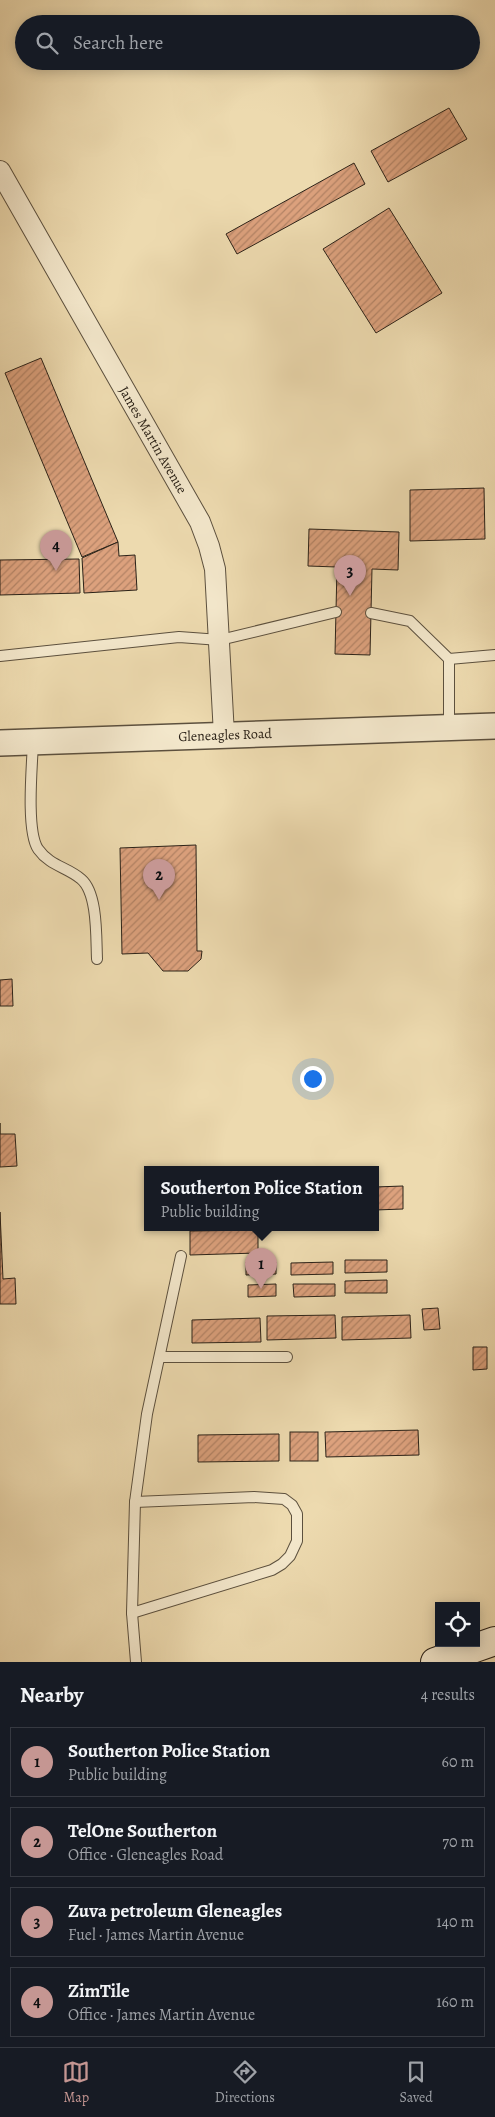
<!DOCTYPE html>
<meta charset="utf-8">
<style>
:root{--surface:#171b24;--page:#242831;--text:#f1f3f6;--muted:#9ea1a6;--line:#363941;--accent:#c59692}
body{margin:0;font-family:Alegreya,serif;background:var(--page);color:var(--text)}
.controls{position:absolute;right:15px;bottom:15px;display:grid;overflow:hidden;border-radius:0px;box-shadow:0 2px 12px #0003}
.controls button{width:45px;height:45px;display:grid;place-items:center;padding:0;border:0;border-bottom:1px solid var(--line);background:var(--surface);color:var(--text);font:25px sans-serif}
.you{position:absolute;left:312px;top:1078px;width:18px;height:18px;margin:-12px;border:4px solid #fff;border-radius:50%;background:#1a73e8;box-shadow:0 0 0 8px #1a73e833}
.badge{display:grid;place-items:center;width:32px;height:32px;border-radius:50%;background:var(--accent);color:#111;font-size:16px;font-weight:700}
.pin{position:absolute;translate:-50% -41px;filter:drop-shadow(0 1px 2px #0008)}
.pin::after{content:'';position:absolute;top:26px;width:18px;height:15px;background:inherit;clip-path:polygon(0 0,100% 0,50% 100%)}
.popup{position:absolute;left:144px;top:1166px;width:235px;height:65px;box-sizing:border-box;display:grid;place-content:center;border-radius:0px;background:var(--surface);filter:drop-shadow(0 1px 4px #0005);font-size:16px;white-space:nowrap;color:var(--muted)}
.popup b{font-size:19px;color:var(--text)}
.popup::after{content:'';position:absolute;left:50%;top:100%;margin-left:-10px;border:10px solid transparent;border-top-color:var(--surface)}
.list{margin:0;padding:0;list-style:none}
h2{display:flex;justify-content:space-between;align-items:center;height:65px;margin:0;padding:0 20px;font-size:21px}
h2 small{font-size:16px;font-weight:400;color:var(--muted)}
.list li{display:grid;grid-template-columns:32px 1fr auto;gap:15px;align-items:center;box-sizing:border-box;height:70px;margin:0 10px 10px;padding:0 10px;border:1px solid var(--line);border-radius:0px}
.list b{display:block;font-size:19px;white-space:nowrap}
.list p{margin:0;font-size:16px;white-space:nowrap;color:var(--muted)}
.list em{font-size:16px;font-style:normal;color:var(--muted)}
.icon{flex:none;width:28px;height:28px;fill:none;stroke:currentColor;stroke-width:2;stroke-linecap:round;stroke-linejoin:round}
.map{position:relative;flex:none;width:495px;height:1662px;overflow:hidden}
.search{position:absolute;background:var(--surface);box-shadow:0 2px 12px #0003;left:15px;right:15px;top:15px;height:55px;display:flex;align-items:center;gap:12px;box-sizing:border-box;padding:0 18px;border-radius:28px;color:var(--muted);font-size:19px}
.sheet{height:385px;background:var(--surface)}
nav{display:flex;justify-content:space-around;align-items:center;box-sizing:border-box;height:70px;border-top:1px solid var(--line);background:var(--surface);font-size:14px;color:var(--muted)}
nav a{display:grid;justify-items:center;gap:2px}
nav .on{color:var(--accent)}
.map>svg:first-child{display:block}
.building{fill:url(#building-hatch);stroke:#2b2218}
.lines{fill:none;stroke-linecap:round;stroke-linejoin:round}
.service-casing{stroke:#5c503e;stroke-width:12}
.minor-casing{stroke:#5c503e;stroke-width:22}
.tertiary-casing{stroke:#5c503e;stroke-width:28}
.secondary-casing{stroke:#2b2218;stroke-width:30}
.service{stroke:#f3e7cb;stroke-width:10}
.minor{stroke:#f3e7cb;stroke-width:20}
.tertiary{stroke:#f3e7cb;stroke-width:25}
.secondary{stroke:#f3e7cb;stroke-width:28}
.labels{text-anchor:middle;dominant-baseline:central;stroke-width:5;stroke-linejoin:round;paint-order:stroke}
.street-label{font-size:14px;fill:#2b2218;stroke:#f3e7cb}
</style>
<div class="map">
<svg width="495" height="1662" viewBox="0 0 495 1662">
<defs>
<pattern id="building-hatch" width="6" height="6" patternUnits="userSpaceOnUse" patternTransform="scale(1.25)"><rect width="6" height="6" fill="#dca17d"/><path d="M-1 1l2-2M0 6l6-6M5 7l2-2" fill="none" stroke="#b38365"/></pattern>
</defs>
<rect width="100%" height="100%" fill="#eddaaf"/>
<filter id="stains"><feTurbulence type="fractalNoise" baseFrequency=".004" numOctaves="4"/><feColorMatrix values="0 0 0 0 .2 0 0 0 0 .09 0 0 0 0 .02 0 0 0 .5 -.17"/></filter>
<radialGradient id="worn" r=".72"><stop offset=".6" stop-color="#630" stop-opacity="0"/><stop offset="1" stop-color="#630" stop-opacity=".3"/></radialGradient>
<!-- building -->
<g class="building">
<polygon points="449,108 467,139 388,182 371,151"/>
<polygon points="354,163 365,184 237,254 226,234"/>
<polygon points="389,208 442,293 376,333 323,249"/>
<polygon points="41,358 118,542 82,557 5,373"/>
<polygon points="484,488 485,539 410,541 410,490"/>
<polygon points="309,529 399,532 398,570 372,569 370,655 335,654 337,567 308,566"/>
<polygon points="118,542 119,556 135,555 137,590 84,593 82,558"/>
<polygon points="79,559 80,593 0,595 0,560"/>
<polygon points="196,845 197,951 202,951 201,959 188,971 163,971 148,953 122,954 120,848"/>
<polygon points="12,979 13,1006 0,1006 0,980"/>
<polygon points="0,1123 0,1134 15,1134 17,1166 0,1167"/>
<polygon points="403,1186 403,1209 375,1210 375,1187"/>
<polygon points="0,1212 3,1279 15,1278 16,1304 0,1304"/>
<polygon points="258,1230 258,1253 190,1255 190,1231"/>
<polygon points="345,1260 387,1260 387,1272 345,1273"/>
<polygon points="246,1262 276,1262 276,1274 246,1275"/>
<polygon points="333,1262 333,1274 291,1275 291,1263"/>
<polygon points="387,1280 387,1293 345,1293 345,1281"/>
<polygon points="276,1284 276,1296 248,1297 248,1285"/>
<polygon points="293,1284 335,1284 335,1296 294,1297"/>
<polygon points="438,1308 440,1329 424,1330 422,1309"/>
<polygon points="335,1315 336,1338 267,1340 267,1316"/>
<polygon points="410,1315 411,1338 342,1340 342,1317"/>
<polygon points="260,1318 261,1342 192,1343 192,1320"/>
<polygon points="473,1347 487,1347 487,1369 473,1370"/>
<polygon points="418,1430 419,1455 326,1457 325,1432"/>
<rect x="290" y="1432" width="28" height="29"/>
<polygon points="279,1434 279,1461 198,1462 198,1435"/>
</g>
<g class="lines">
<defs>
<g id="service">
<polyline points="371,613 410,621 449,659 449,728"/>
<polyline points="0,656 179,637 220,640 336,612"/>
<polyline points="449,659 495,655"/>
<path d="M33,743C32,766 26,831 38,849C50,866 67,867 81,879C98,893 96,938 97,959"/>
<polyline points="160,1357 287,1357"/>
<polyline points="132,1613 272,1570 282,1564 290,1556 297,1541 297,1514 292,1505 284,1499 254,1497 135,1502"/>
<polyline points="136,1662 132,1613 135,1502 147,1414 181,1256"/>
</g>
<polyline id="minor" points="0,171 200,522 209,546 215,569 224,735"/>
<polyline id="tertiary" points="0,743 495,726"/>
<polyline id="secondary" points="435,1662 495,1641"/>
</defs>
<!-- service casing -->
<use href="#service" class="service-casing"/>
<!-- minor casing -->
<use href="#minor" class="minor-casing"/>
<!-- tertiary casing -->
<use href="#tertiary" class="tertiary-casing"/>
<!-- secondary casing -->
<use href="#secondary" class="secondary-casing"/>
<!-- service -->
<use href="#service" class="service"/>
<!-- minor -->
<use href="#minor" class="minor"/>
<!-- tertiary -->
<use href="#tertiary" class="tertiary"/>
<!-- secondary -->
<use href="#secondary" class="secondary"/>
</g>
<g class="labels">
<!-- street labels -->
<g class="street-label">
<text transform="translate(153 440) rotate(60)">James Martin Avenue</text>
<text transform="translate(225 735) rotate(-2)">Gleneagles Road</text>
</g>
</g>
<rect width="100%" height="100%" filter="url(#stains)"/>
<rect width="100%" height="100%" fill="url(#worn)"/>
</svg>
<div class="controls">
<button><svg class="icon" aria-label="locate" viewBox="0 0 24 24"><circle cx="12" cy="12" r="6"/><path d="M12 2v4M12 18v4M2 12h4M18 12h4"/></svg></button>
</div>
<div class="you"></div>
<div class="pin badge" style="left:261px;top:1289px">1</div>
<div class="popup"><b>Southerton Police Station</b>Public building</div>
<div class="pin badge" style="left:159px;top:900px">2</div>
<div class="pin badge" style="left:350px;top:596px">3</div>
<div class="pin badge" style="left:56px;top:571px">4</div>
<div class="search"><svg class="icon" aria-label="search" viewBox="0 0 24 24"><circle cx="10" cy="10" r="6"/><path d="M15 15l6 6"/></svg>Search here</div>
</div>
<section class="sheet">
<h2>Nearby<small>4 results</small></h2>
<ul class="list">
<li><span class="badge">1</span><div><b>Southerton Police Station</b><p>Public building</p></div><em>60 m</em></li>
<li><span class="badge">2</span><div><b>TelOne Southerton</b><p>Office · Gleneagles Road</p></div><em>70 m</em></li>
<li><span class="badge">3</span><div><b>Zuva petroleum Gleneagles</b><p>Fuel · James Martin Avenue</p></div><em>140 m</em></li>
<li><span class="badge">4</span><div><b>ZimTile</b><p>Office · James Martin Avenue</p></div><em>160 m</em></li>
</ul>
</section>
<nav>
<a class="on"><svg class="icon" aria-label="map" viewBox="0 0 24 24"><path d="M3 6l6-2 6 2 6-2v14l-6 2-6-2-6 2zM9 4v14M15 6v14"/></svg>Map</a>
<a><svg class="icon" aria-label="directions" viewBox="0 0 24 24"><path d="M12 3l9 9-9 9-9-9zM9 14v-3h6M13 9l2 2-2 2"/></svg>Directions</a>
<a><svg class="icon" aria-label="saved" viewBox="0 0 24 24"><path d="M7 4h10v16l-5-4-5 4z"/></svg>Saved</a>
</nav>
